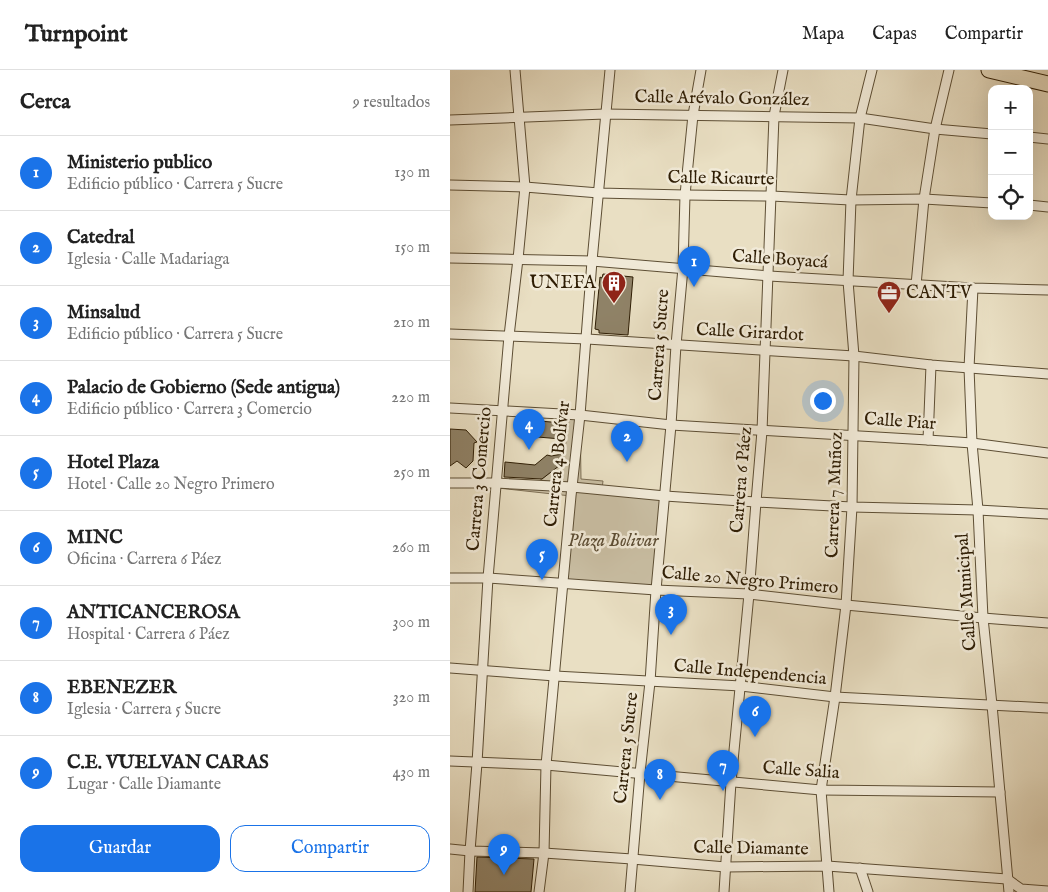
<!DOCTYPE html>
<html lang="es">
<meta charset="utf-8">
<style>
:root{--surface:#fff;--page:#f6f6f6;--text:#222;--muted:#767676;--line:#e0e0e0;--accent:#1a73e8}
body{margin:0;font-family:"IM FELL English",serif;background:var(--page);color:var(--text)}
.controls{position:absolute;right:15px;top:15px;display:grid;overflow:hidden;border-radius:10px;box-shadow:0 5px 20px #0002}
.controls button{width:45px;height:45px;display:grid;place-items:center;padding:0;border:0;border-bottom:1px solid var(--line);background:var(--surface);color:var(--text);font:25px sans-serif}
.you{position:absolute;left:372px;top:330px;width:18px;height:18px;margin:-12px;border:4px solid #fff;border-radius:50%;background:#1a73e8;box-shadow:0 0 0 8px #1a73e833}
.badge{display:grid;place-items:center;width:32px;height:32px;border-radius:50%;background:var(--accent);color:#fff;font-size:16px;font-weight:700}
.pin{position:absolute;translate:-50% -41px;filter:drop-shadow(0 1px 2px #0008)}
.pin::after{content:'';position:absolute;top:26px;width:18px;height:15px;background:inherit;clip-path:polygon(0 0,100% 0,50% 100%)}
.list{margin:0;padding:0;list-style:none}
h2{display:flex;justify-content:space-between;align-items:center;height:65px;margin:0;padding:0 20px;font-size:21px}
h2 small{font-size:16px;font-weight:400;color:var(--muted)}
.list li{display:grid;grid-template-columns:32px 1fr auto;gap:15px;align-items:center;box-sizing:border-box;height:75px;padding:0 20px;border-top:1px solid var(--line)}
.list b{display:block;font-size:19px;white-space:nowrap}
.list p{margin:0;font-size:16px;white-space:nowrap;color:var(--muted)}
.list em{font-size:16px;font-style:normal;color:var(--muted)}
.actions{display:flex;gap:10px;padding:15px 20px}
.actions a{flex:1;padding:11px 0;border:1px solid var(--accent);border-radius:15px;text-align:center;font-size:18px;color:var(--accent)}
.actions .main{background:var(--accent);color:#fff}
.icon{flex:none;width:28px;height:28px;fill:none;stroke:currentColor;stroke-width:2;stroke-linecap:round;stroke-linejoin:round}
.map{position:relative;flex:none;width:598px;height:822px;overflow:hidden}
header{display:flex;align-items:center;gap:30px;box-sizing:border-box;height:70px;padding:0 25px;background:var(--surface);border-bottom:1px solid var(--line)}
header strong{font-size:24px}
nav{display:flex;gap:28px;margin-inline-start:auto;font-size:18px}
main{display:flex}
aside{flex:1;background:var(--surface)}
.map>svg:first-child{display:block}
.green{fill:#c9bea3;stroke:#7c6e54}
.building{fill:#8f8267;stroke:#2e1d04}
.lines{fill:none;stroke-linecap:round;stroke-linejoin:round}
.minor-casing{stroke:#5d4e34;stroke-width:11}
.trunk-casing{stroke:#2e1d04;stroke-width:17}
.minor{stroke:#f1ead8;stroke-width:9}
.trunk{stroke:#e9dfc3;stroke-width:15}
.labels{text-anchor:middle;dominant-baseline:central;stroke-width:5;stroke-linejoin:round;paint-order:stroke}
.street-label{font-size:18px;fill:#2e1d04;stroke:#f1ead8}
.poi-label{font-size:18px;fill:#2e1d04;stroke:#f1ead8;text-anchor:end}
.park-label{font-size:18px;font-style:italic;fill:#5c4d34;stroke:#f1ead8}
</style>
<header>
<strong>Turnpoint</strong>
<nav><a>Mapa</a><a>Capas</a><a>Compartir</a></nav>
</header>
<main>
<aside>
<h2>Cerca<small>9 resultados</small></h2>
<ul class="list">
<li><span class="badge">1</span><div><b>Ministerio publico</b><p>Edificio público · Carrera 5 Sucre</p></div><em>130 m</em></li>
<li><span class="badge">2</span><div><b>Catedral</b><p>Iglesia · Calle Madariaga</p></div><em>150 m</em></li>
<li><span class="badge">3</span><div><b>Minsalud</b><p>Edificio público · Carrera 5 Sucre</p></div><em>210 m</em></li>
<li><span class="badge">4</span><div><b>Palacio de Gobierno (Sede antigua)</b><p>Edificio público · Carrera 3 Comercio</p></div><em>220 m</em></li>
<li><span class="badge">5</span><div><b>Hotel Plaza</b><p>Hotel · Calle 20 Negro Primero</p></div><em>250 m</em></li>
<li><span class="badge">6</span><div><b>MINC</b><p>Oficina · Carrera 6 Páez</p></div><em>260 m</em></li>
<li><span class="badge">7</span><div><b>ANTICANCEROSA</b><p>Hospital · Carrera 6 Páez</p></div><em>300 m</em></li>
<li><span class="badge">8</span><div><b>EBENEZER</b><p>Iglesia · Carrera 5 Sucre</p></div><em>320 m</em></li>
<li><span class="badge">9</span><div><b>C.E. VUELVAN CARAS</b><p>Lugar · Calle Diamante</p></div><em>430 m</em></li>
</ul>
<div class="actions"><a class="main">Guardar</a><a>Compartir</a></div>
</aside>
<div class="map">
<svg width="598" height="822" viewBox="0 0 598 822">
<rect width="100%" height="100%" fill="#e9dfc3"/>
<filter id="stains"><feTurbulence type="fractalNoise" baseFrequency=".004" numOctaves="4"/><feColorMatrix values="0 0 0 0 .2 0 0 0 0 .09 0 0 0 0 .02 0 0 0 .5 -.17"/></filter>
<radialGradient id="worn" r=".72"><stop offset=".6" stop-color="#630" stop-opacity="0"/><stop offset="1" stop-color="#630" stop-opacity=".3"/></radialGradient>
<!-- green -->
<polygon class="green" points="130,345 131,409 153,411 152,419 215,426 206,520 113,514 121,426 48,418 49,411 88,412 113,392 119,350"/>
<!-- building -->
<g class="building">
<polygon points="153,204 183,207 178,265 149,263 149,260 145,259 150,207 152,208"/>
<polygon points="77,350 113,353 111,369 76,366"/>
<polygon points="0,359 16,360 27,372 24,373 23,391 16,398 7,391 0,396"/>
<polygon points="113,384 114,392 92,409 54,407 55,392 85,395 97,385 101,386"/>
<polygon points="27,787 84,789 81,822 25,822"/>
</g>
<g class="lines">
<defs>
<g id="minor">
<polyline points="0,50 155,44 410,48 485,59 542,64"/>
<polyline points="579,67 598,69"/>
<polyline points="0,115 75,117 149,123 235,125 321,126 401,130 474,129 542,133"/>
<polyline points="579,135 598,137"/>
<polyline points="0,188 142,191 319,206 523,218 598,220"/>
<polyline points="466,215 474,129 485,59 499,0"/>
<polyline points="523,218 519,298 522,373 528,440 533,548 542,635 559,822"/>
<polyline points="0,264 137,269 404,286 481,295 598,304"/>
<polyline points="0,338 130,345 221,355 478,370 522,373 598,383"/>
<polyline points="478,370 481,295"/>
<polyline points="0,413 46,413 122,417 215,426 306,432 402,437 528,440 598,444"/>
<polyline points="0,508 38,508 206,520 299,524 396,535 533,548 598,553"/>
<polyline points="0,598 105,606 291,616 385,627 598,638"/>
<polyline points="0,691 96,695 371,720 550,722"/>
<polyline points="0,779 20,781 94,783 182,789 276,797 377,796 557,809 571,819 598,821"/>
<polyline points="410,798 418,822"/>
<polyline points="18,822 20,781 27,693 38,508 59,266 68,189 75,117 65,0"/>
<polyline points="89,822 94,783 96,695 121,426 130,345 142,191 160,0"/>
<polyline points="180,822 190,703 200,612 206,520 221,355 226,275 233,198 235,125 243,45 251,0"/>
<polyline points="274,822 281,712 299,524 306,432 312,361 324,46 333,0"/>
<polyline points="379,822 371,720 385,627 396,535 402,437 404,286 398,211 401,130 410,48 422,0"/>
</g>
<polyline id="trunk" points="539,0 598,14"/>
</defs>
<!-- minor casing -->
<use href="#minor" class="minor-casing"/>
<!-- trunk casing -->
<use href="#trunk" class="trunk-casing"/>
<!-- minor -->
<use href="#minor" class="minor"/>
<!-- trunk -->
<use href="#trunk" class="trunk"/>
</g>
<!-- icons -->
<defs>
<symbol id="building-pin" viewBox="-11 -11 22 30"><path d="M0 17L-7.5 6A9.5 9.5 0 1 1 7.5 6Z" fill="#8f2418" stroke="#f1ead8"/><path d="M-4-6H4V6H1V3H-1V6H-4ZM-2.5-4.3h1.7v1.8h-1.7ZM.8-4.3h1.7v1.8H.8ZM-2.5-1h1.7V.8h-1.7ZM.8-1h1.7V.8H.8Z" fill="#fff"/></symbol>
<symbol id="office-pin" viewBox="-11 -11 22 30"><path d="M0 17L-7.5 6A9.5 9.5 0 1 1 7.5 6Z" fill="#8f2418" stroke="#f1ead8"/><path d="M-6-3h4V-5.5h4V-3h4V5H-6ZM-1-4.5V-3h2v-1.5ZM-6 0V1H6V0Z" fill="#fff"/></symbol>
</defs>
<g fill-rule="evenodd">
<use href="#building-pin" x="150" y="199" width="28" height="38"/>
<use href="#office-pin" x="425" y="209" width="28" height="38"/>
</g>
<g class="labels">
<!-- street labels -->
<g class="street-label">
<text transform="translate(272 29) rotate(1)">Calle Arévalo González</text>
<text transform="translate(271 109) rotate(1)">Calle Ricaurte</text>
<text transform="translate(330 190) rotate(4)">Calle Boyacá</text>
<text transform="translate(300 263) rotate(3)">Calle Girardot</text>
<text transform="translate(210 275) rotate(-86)">Carrera 5 Sucre</text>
<text transform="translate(450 352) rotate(4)">Calle Piar</text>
<text transform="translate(108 394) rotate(-84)">Carrera 4 Bolívar</text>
<text transform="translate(30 409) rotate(-85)">Carrera 3 Comercio</text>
<text transform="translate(292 410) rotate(-85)">Carrera 6 Páez</text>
<text transform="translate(385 425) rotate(-88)">Carrera 7 Muñoz</text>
<text transform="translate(300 511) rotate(5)">Calle 20 Negro Primero</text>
<text transform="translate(517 522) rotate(-94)">Calle Municipal</text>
<text transform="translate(300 603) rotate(5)">Calle Independencia</text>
<text transform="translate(177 678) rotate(-84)">Carrera 5 Sucre</text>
<text transform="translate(351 701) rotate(4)">Calle Salia</text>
<text transform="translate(301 779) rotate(1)">Calle Diamante</text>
</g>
<!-- poi labels -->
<g class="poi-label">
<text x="146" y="213">UNEFA</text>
<text x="456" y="223" text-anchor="start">CANTV</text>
</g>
<!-- park labels -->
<g class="park-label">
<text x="163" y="471">Plaza Bolivar</text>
</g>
</g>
<rect width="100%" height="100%" filter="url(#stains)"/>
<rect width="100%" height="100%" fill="url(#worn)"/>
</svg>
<div class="controls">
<button>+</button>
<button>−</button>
<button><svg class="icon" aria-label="locate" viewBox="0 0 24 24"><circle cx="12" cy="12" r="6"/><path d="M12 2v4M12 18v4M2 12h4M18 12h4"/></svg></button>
</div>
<div class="you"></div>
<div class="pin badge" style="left:244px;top:217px">1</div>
<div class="pin badge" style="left:177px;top:392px">2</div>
<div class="pin badge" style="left:221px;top:565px">3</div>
<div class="pin badge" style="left:79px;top:380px">4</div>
<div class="pin badge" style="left:92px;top:510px">5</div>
<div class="pin badge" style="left:305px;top:667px">6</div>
<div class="pin badge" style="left:273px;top:721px">7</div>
<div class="pin badge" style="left:210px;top:730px">8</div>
<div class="pin badge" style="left:54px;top:805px">9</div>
</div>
</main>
